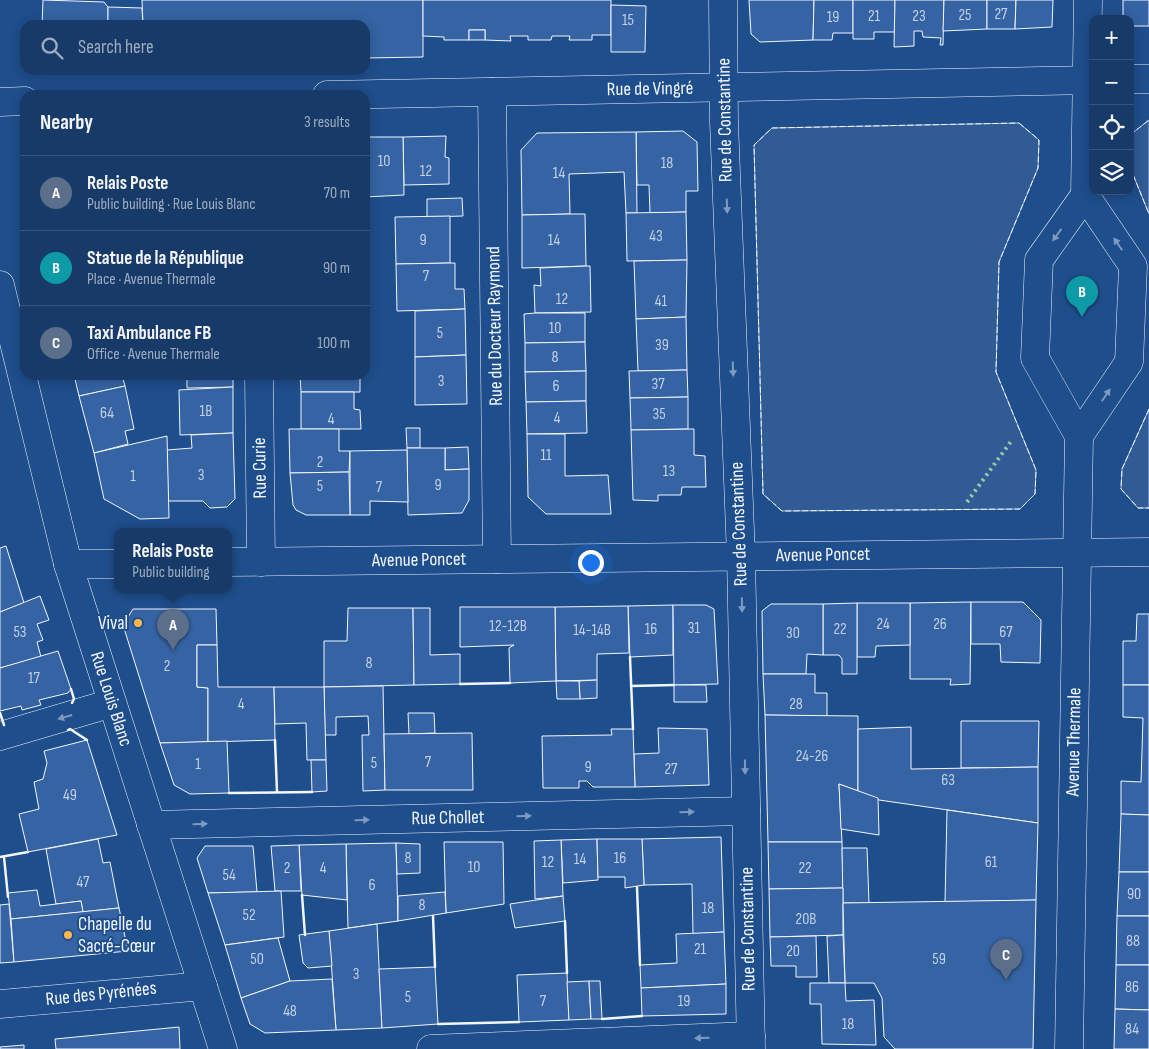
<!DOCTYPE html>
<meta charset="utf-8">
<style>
:root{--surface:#173a69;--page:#244571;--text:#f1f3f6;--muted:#9eadc0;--line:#36547d;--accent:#8abfa5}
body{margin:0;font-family:"Sofia Sans Condensed",sans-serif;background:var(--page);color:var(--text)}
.controls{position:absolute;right:15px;top:15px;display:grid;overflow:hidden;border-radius:10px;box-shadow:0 2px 12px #0003}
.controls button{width:45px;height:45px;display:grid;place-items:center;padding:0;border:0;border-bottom:1px solid var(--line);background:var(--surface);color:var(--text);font:25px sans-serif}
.you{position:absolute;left:590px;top:562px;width:18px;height:18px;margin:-12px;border:4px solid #fff;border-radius:50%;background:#1a73e8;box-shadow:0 0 0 8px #1a73e833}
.badge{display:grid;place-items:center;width:32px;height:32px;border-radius:50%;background:var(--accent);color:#fff;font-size:16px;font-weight:700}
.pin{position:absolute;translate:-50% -41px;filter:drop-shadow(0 1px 2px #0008)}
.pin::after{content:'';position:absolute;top:26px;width:18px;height:15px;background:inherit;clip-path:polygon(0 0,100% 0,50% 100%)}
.popup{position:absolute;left:114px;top:528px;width:118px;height:65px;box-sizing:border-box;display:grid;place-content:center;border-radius:10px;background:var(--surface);filter:drop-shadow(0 1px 4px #0005);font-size:16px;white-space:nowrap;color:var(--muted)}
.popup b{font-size:19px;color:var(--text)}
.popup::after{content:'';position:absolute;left:50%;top:100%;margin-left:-10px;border:10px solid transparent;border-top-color:var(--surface)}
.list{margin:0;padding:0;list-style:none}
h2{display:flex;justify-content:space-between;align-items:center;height:65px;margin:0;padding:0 20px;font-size:21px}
h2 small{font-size:16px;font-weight:400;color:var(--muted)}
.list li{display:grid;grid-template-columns:32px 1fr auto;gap:15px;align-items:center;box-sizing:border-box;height:75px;padding:0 20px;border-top:1px solid var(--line)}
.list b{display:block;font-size:19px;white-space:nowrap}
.list p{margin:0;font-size:16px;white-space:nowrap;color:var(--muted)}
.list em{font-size:16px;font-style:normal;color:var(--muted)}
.icon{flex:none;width:28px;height:28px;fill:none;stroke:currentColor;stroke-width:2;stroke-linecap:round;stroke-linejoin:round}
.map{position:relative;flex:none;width:1149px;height:1049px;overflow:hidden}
.search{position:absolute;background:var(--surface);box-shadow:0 2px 12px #0003;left:20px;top:20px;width:350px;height:55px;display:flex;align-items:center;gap:12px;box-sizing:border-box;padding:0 18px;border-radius:15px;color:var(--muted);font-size:19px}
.panel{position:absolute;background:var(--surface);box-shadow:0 2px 12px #0003;left:20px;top:90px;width:350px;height:290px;border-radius:15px}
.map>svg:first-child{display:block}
.green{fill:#305b95;stroke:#a8bbd7}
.building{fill:#3563a3;stroke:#f2f6ff}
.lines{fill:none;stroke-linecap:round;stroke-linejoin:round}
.minor-casing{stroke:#f2f6ff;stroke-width:29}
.minor{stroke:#1f4e8c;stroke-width:28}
.hedge{stroke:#97c8a6;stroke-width:4;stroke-dasharray:2.5 4;stroke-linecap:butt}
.fence{stroke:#f2f6ff;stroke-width:1;stroke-dasharray:6 2.5;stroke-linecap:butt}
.wall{stroke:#f2f6ff;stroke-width:2.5}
.oneway{fill:#7e9ac0}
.poi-dot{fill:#ffb74d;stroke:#1f4e8c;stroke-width:2}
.labels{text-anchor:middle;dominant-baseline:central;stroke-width:4;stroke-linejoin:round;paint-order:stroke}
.number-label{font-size:16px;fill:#c3d1e8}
.street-label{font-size:19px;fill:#f2f6ff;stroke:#1f4e8c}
.poi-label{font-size:19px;fill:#f2f6ff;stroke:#1f4e8c;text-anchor:end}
</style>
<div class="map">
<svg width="1149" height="1049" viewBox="0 0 1149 1049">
<rect width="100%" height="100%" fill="#1f4e8c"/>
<!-- green -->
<g class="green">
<polygon points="1149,120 1149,214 1130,167 1130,135"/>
<polygon points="1019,123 1039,140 1038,168 999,262 996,372 1036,470 1035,494 1020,509 782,511 763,494 754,145 772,128"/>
<polygon points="1149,409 1149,508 1138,508 1121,489 1122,469"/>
</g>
<!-- building -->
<g class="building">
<polygon points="43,0 104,2 108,7 108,25 42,25"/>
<polygon points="142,0 423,0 423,57 365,58 365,25 143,25"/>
<polygon points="423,0 611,0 611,35 592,35 592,40 569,40 570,36 552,36 551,40 528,40 528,36 510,36 511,41 485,40 485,30 469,30 469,40 444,40 444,37 423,36"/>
<polygon points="749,0 814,0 813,40 760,42 751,34"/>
<polygon points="814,0 853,0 853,33 833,33 832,40 813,40"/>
<polygon points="853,0 895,0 895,32 874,32 874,39 853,39"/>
<polygon points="895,0 944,0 943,45 940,45 941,38 923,37 922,31 914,31 914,46 894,47"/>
<polygon points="944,0 987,0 987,29 943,31"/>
<polygon points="987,0 1016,0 1015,29 987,29"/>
<polygon points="1016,0 1053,0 1052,27 1015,29"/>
<polygon points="1123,0 1149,0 1149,26 1130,26 1130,19 1123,19"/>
<polygon points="611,5 646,6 645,52 611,52"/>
<polygon points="108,7 142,8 143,25 108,25"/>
<rect x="469" y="30" width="16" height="10"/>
<polygon points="683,131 697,142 698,191 686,191 686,212 650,213 649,185 637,185 636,132"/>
<polygon points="636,132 637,213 626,213 624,172 569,174 570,214 522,215 521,150 537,133"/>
<polygon points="446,136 445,157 449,158 449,184 404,185 403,137"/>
<polygon points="365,137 403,137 404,195 365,197"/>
<polygon points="462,198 463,216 427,217 427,199"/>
<polygon points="686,212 687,260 627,261 626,213"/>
<polygon points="570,214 585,214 586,266 522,268 522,215"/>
<polygon points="450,216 450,263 396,264 395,217"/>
<polygon points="687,260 686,317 636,319 634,261"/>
<polygon points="450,263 455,263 455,289 464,289 465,309 397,311 396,264"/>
<polygon points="586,266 590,266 591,312 535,313 534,285 541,286 540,268"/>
<polygon points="465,309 466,355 415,357 415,311"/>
<polygon points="535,313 585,313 585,342 525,343 524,314"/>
<polygon points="686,317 687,370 638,371 636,319"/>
<polygon points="585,342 586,371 525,372 525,343"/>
<polygon points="466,355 467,404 415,405 415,357"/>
<polygon points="687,370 688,397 630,398 629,371"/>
<polygon points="586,371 586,401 526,402 525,372"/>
<polygon points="74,375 122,375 125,386 79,396"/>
<polygon points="187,375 233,375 233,387 187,388"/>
<polygon points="300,375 360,375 360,392 301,392"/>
<polygon points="125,386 134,429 125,431 128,444 94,453 79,396"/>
<polygon points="233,387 233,433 180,435 179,390"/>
<polygon points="301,392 354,392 354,409 360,410 361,429 301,429"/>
<polygon points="688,397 688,429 631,430 630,398"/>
<polygon points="586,401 587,433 527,434 526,402"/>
<polygon points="406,428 420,428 420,448 407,448"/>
<polygon points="289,429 339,429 339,451 350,451 349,472 290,473"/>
<polygon points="694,429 694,455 705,456 706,487 682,487 681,495 658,495 658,501 633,500 631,430"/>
<polygon points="233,433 235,499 227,507 210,508 203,501 168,501 167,450 192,448 191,435"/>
<polygon points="527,434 565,434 565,476 608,475 611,514 546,514 528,497"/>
<polygon points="167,436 169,518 140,519 104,499 94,453"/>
<polygon points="468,447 469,469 445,470 445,448"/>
<polygon points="407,448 445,448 445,470 469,469 469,500 462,513 408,515"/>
<polygon points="407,450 408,502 370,501 370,515 350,515 350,451"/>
<polygon points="349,472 350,515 306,515 296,510 293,505 290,473"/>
<polygon points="6,546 24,603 0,612 0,548"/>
<polygon points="40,596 49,620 37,624 43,640 37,642 41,657 0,668 0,612"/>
<polygon points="971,602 970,684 950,685 951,679 910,679 910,603"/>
<polygon points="971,602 1023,602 1041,620 1040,663 1001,662 1000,644 971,644"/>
<polygon points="857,603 910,603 910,645 876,646 875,657 857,657"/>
<polygon points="857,603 857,674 842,674 842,659 839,655 823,655 823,604"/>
<polygon points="771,604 823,604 823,655 807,654 806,674 763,674 762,611"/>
<polygon points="673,605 673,655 630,657 628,606"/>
<polygon points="673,605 706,605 714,609 718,684 674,685"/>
<polygon points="628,606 629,653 597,654 597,680 556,681 555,607"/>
<polygon points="460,607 555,607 556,681 510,683 509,648 514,645 460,647"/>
<polygon points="348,608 413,608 414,685 324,687 324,641 347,641"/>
<polygon points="413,608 430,608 430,655 460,654 460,684 414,685"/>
<polygon points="133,609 216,609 217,645 197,645 197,687 208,688 208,742 160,743 123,625"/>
<polygon points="1137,614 1149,614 1149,685 1123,685 1123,641 1136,641"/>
<polygon points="197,645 217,645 218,687 274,687 275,740 208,742 208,688 197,687"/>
<polygon points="58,651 71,689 68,693 39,700 41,705 22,710 21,706 0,711 0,668"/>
<polygon points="763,674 815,674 815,693 827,693 827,716 765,715"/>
<polygon points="597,680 597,698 580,699 579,681"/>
<polygon points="556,681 579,681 580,699 557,699"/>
<polygon points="674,685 706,685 707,702 674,702"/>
<polygon points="1123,685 1149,685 1149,815 1121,814 1121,781 1141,782 1143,718 1123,717"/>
<polygon points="383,686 385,790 363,791 362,735 369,735 368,716 336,717 336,735 325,735 324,687"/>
<polygon points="274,687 324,687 326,760 307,760 306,723 275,724"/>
<polygon points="408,713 434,713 435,733 409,734"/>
<polygon points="765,715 858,716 858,791 839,784 842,842 768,842"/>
<polygon points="961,721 1039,721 1038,767 961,768"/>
<polygon points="911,727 911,769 1038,767 1038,823 879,800 858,791 858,729"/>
<polygon points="658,728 707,729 709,785 635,787 634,754 659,753"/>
<polygon points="611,729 633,729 635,787 593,787 587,781 579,781 579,788 543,788 542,736 612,735"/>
<polygon points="472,733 473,790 385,790 384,734"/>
<polygon points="87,740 117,835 28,852 19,814 39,809 34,782 43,779 47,763 44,751"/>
<polygon points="227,741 229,793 190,794 174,785 160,743"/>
<polygon points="311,760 326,760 327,791 312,792"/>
<polygon points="839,784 878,798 879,835 841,829"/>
<polygon points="947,810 1038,823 1036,900 945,902"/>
<polygon points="1121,814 1149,815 1149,872 1119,872"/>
<polygon points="721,837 724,932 693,934 692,884 644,885 642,839"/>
<polygon points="98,839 103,863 110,862 119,908 83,912 81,901 56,904 46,849"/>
<polygon points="597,839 598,880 563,883 561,840"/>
<polygon points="597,839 642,839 644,885 625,888 625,877 598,877"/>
<polygon points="561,840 563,896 535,899 534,841"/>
<polygon points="444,842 503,842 504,904 446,913"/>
<polygon points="768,842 842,842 843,888 769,889"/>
<polygon points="396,843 398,921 348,928 346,844"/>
<polygon points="396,843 420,844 420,873 397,874"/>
<polygon points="346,844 347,900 302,895 299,845"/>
<polygon points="299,845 301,891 275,891 271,846"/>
<polygon points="205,846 253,846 257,892 208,893 197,858"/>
<polygon points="842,848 867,848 869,903 843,903"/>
<polygon points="1119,872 1149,872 1149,916 1117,916"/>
<polygon points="843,888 843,935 770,937 769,889"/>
<polygon points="37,890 40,906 81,901 83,912 11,919 8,893"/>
<polygon points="281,891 284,937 225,945 208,893"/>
<polygon points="445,892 446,913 398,921 398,896"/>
<polygon points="563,896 565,921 515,928 510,904"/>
<polygon points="1036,900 1033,1049 895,1049 884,1037 882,998 874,983 845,983 843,903"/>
<polygon points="9,904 14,962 0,963 0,905"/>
<polygon points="119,908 128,951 14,962 11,919"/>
<polygon points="1117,916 1149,916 1149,965 1116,965"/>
<polygon points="377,924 382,1028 336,1030 329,931"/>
<polygon points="329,931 332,966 308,968 303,963 299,935"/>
<polygon points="724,932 726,984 641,988 640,965 677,963 676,934"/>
<polygon points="843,935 845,983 829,983 827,936"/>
<polygon points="816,936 817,977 796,977 796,966 771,966 770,937"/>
<polygon points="278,938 290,981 241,998 225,945"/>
<polygon points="1116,965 1149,965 1149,1010 1115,1009"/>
<polygon points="435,967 438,1024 382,1028 379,969"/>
<polygon points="567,973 569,1020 519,1022 517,975"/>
<polygon points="332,979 336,1030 265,1033 250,1024 241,998 290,981"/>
<polygon points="589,981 591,1019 569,1020 567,982"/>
<polygon points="589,981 600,981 602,1019 591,1019"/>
<polygon points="810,983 845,983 846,1001 874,1000 876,1045 822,1044 821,1004 810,1004"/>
<polygon points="726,984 726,1014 642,1016 641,988"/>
<polygon points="1115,1009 1149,1010 1149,1049 1114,1049"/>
<polygon points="179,1027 180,1049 56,1049 55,1039"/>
<polygon points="24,1045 24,1049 0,1049 0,1047"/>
</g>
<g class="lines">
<defs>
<g id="minor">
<polyline points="723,0 724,122 741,556 751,1049"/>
<polyline points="1130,79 1149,79"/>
<polyline points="492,92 497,559"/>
<polyline points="327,95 1093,80"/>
<polyline points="0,102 25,101"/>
<polyline points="0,285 68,564 223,1049"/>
<polyline points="259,375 261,562"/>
<polyline points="1079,436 1129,362 1133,266 1085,195 1088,0"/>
<polyline points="228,562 1149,552"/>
<polyline points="68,564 118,564"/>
<polyline points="0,736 112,703"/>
<polyline points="151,825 746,811"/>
<polyline points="0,1004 203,986"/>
<polyline points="431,1049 751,1036"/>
<polyline points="1069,1049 1079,436 1035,358 1039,260 1085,195"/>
</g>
</defs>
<!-- minor casing -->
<use href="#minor" class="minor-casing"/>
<!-- minor -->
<use href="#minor" class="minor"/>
<!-- hedge -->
<polyline class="hedge" points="967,502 1012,440"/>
<!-- fence -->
<g class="fence">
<polygon points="1019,123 1039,140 1038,168 999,262 996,372 1036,470 1035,494 1020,509 782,511 763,494 754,145 772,128"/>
<polyline points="1130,135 1149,120"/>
<polyline points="1130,167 1149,214"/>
<polyline points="1149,409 1122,469 1121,489 1138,508 1149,508"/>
</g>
<!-- wall -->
<g class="wall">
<polyline points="630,657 633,729"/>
<polyline points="460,684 510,683"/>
<polyline points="631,686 674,685"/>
<polyline points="71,689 74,699 72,703"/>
<polyline points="0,713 4,725"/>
<polyline points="68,730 70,729 87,740"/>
<polyline points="275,740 277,792"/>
<polyline points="229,793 312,792"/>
<polyline points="0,857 28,852"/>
<polyline points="4,857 8,897"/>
<polyline points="637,887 640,965"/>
<polyline points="302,895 305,935"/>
<polyline points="433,916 435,967"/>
<polyline points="565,921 567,973"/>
<polyline points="602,1019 642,1016"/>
<polyline points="438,1024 519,1022"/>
</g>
</g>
<!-- one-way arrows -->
<defs><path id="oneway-solid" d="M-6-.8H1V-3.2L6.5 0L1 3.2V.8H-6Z" transform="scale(1.25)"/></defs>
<g class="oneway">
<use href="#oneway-solid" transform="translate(727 206) rotate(88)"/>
<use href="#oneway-solid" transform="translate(1057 235) rotate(126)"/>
<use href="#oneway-solid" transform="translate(1118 244) rotate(-124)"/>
<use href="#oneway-solid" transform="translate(733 369) rotate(88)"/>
<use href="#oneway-solid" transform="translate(1106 395) rotate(-56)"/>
<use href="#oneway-solid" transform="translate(742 605) rotate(89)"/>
<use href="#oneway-solid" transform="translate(65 717) rotate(164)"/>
<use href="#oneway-solid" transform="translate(745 767) rotate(89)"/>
<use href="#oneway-solid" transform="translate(687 812) rotate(-1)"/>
<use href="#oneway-solid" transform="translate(524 816) rotate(-1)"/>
<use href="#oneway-solid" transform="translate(362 820) rotate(-1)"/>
<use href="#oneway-solid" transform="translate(200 824) rotate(-1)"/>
<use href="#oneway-solid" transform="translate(702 1038) rotate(178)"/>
</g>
<!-- markers -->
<g class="poi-dot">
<circle cx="138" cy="623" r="5"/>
<circle cx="68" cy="935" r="5"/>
</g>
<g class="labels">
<!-- number labels -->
<g class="number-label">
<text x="1001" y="14">27</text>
<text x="965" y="15">25</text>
<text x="874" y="16">21</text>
<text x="919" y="16">23</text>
<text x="833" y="17">19</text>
<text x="628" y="20">15</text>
<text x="384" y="161">10</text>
<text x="667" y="163">18</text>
<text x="426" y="171">12</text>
<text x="559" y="173">14</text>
<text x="656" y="236">43</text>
<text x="423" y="240">9</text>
<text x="554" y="240">14</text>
<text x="426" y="276">7</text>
<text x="562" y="299">12</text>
<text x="661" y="301">41</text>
<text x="555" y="328">10</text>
<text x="440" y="333">5</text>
<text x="662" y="345">39</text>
<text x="555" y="357">8</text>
<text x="441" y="381">3</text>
<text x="658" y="384">37</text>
<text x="556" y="386">6</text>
<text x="206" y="411">1B</text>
<text x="107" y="413">64</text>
<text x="659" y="414">35</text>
<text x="557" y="418">4</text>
<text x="331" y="419">4</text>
<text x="546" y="455">11</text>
<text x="320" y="462">2</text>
<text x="669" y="471">13</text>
<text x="201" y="475">3</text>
<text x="133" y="476">1</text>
<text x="438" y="485">9</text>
<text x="320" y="486">5</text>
<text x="379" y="487">7</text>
<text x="883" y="624">24</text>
<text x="940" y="624">26</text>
<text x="508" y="626">12-12B</text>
<text x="694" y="628">31</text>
<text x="651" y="629">16</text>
<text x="840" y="629">22</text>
<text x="592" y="630">14-14B</text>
<text x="20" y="632">53</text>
<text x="1006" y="632">67</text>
<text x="793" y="633">30</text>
<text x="369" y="663">8</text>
<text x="167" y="666">2</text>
<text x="34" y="678">17</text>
<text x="241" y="704">4</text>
<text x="796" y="704">28</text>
<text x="812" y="756">24-26</text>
<text x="428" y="762">7</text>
<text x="374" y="763">5</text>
<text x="198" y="764">1</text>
<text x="588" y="767">9</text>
<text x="671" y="769">27</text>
<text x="948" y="780">63</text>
<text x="70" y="795">49</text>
<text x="408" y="858">8</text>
<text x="620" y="858">16</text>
<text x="580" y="859">14</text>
<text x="548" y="862">12</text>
<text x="991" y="862">61</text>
<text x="474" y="867">10</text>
<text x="287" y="868">2</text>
<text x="323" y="868">4</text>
<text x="805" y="868">22</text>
<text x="229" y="875">54</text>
<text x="83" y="882">47</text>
<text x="372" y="885">6</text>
<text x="1134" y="894">90</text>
<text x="422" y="905">8</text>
<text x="708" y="908">18</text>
<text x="249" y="915">52</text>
<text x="806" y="919">20B</text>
<text x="1133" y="941">88</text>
<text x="700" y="949">21</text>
<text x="793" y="951">20</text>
<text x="257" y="959">50</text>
<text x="939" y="959">59</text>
<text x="356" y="974">3</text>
<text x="1132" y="987">86</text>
<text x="408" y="997">5</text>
<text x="543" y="1001">7</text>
<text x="684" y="1001">19</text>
<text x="290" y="1011">48</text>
<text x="848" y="1024">18</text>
<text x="1132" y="1029">84</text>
</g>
<!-- street labels -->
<g class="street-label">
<text transform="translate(650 89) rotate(-1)">Rue de Vingré</text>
<text transform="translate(725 120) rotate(-91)">Rue de Constantine</text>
<text transform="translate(495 326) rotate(-91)">Rue du Docteur Raymond</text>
<text transform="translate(260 468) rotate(-91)">Rue Curie</text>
<text transform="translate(739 524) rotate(-92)">Rue de Constantine</text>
<text transform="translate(823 555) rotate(-1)">Avenue Poncet</text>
<text transform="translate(419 560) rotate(-1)">Avenue Poncet</text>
<text transform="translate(111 699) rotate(72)">Rue Louis Blanc</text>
<text transform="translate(1074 742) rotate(-89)">Avenue Thermale</text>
<text transform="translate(448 818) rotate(-1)">Rue Chollet</text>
<text transform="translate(748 929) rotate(-91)">Rue de Constantine</text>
<text transform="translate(101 994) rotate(-6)">Rue des Pyrénées</text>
</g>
<!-- poi labels -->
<g class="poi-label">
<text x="128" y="623">Vival</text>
<text x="78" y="924" text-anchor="start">Chapelle du<tspan x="78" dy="22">Sacré-Cœur</tspan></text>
</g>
</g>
</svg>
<div class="controls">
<button>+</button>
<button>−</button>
<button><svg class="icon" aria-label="locate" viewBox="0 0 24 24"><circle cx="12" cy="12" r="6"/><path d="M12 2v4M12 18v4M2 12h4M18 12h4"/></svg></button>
<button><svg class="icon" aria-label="layers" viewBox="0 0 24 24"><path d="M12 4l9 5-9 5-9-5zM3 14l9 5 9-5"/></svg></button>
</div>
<div class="you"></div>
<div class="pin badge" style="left:173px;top:650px;background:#5c6f8a">A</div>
<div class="popup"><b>Relais Poste</b>Public building</div>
<div class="pin badge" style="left:1082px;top:317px;background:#0f9aa8">B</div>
<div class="pin badge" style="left:1006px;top:980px;background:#5c6f8a">C</div>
<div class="search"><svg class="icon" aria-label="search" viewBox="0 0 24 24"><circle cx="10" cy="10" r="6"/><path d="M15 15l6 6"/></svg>Search here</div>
<section class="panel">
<h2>Nearby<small>3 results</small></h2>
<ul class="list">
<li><span class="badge" style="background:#5c6f8a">A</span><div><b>Relais Poste</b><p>Public building · Rue Louis Blanc</p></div><em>70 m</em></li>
<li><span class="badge" style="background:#0f9aa8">B</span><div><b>Statue de la République</b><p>Place · Avenue Thermale</p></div><em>90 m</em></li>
<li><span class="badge" style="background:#5c6f8a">C</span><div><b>Taxi Ambulance FB</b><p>Office · Avenue Thermale</p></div><em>100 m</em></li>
</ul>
</section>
</div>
